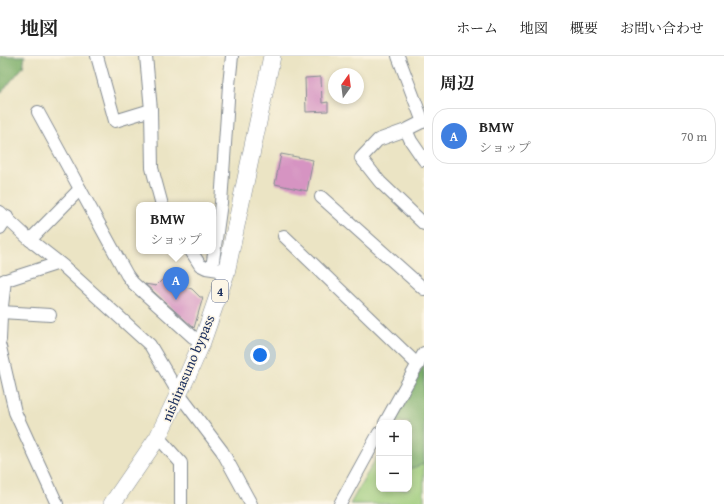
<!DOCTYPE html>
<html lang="ja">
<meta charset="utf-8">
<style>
:root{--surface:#fff;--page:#f6f6f6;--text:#222;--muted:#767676;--line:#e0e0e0;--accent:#0f766e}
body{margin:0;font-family:"Gentium Book Plus","Noto Serif JP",serif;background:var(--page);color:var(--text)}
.controls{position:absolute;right:12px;bottom:12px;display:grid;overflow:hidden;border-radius:8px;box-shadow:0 2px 6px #0003}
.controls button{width:36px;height:36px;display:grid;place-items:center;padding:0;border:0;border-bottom:1px solid var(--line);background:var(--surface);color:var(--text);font:20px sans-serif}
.compass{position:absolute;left:328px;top:12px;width:36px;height:36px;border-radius:50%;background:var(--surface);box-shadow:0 2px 6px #0003;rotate:14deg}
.you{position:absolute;left:260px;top:299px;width:14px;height:14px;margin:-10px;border:3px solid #fff;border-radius:50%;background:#1a73e8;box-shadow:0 0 0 6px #1a73e833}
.badge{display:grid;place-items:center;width:26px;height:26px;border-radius:50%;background:var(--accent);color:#fff;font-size:13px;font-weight:700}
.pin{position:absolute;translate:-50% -33px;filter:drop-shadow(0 1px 2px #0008)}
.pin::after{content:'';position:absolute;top:21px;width:14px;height:12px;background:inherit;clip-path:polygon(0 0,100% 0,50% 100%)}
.popup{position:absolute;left:136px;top:146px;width:80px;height:52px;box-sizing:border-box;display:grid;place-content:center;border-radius:8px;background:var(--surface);filter:drop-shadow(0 1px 3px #0005);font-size:13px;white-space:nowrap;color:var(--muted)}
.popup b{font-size:15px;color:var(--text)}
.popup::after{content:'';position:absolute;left:50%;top:100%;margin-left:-8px;border:8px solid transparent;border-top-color:var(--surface)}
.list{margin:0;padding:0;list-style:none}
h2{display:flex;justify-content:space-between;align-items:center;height:52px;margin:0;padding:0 16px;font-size:17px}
h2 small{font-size:13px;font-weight:400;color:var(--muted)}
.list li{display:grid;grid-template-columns:26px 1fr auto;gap:12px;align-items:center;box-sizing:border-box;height:56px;margin:0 8px 8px;padding:0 8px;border:1px solid var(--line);border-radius:16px}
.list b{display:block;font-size:15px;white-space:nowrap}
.list p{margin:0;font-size:13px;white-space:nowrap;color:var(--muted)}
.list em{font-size:13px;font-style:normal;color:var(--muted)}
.map{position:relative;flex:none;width:424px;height:448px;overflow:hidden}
header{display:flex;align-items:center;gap:24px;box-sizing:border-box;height:56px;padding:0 20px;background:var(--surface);border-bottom:1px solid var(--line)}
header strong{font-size:19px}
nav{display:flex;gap:22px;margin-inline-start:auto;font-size:14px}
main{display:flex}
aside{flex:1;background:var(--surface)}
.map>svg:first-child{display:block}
.green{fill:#9bca79;stroke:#5b7c6c}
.forest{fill:#7cae69;stroke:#4c6e64}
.building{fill:#d694c2}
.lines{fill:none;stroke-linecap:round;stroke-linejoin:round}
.minor-casing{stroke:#838a91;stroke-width:14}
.highway-casing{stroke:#838a91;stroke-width:18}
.minor{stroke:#fff;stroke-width:12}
.highway{stroke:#fff;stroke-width:17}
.labels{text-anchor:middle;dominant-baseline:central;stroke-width:3;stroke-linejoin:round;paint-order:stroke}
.shield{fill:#fcf5e5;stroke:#5e6a86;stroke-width:1}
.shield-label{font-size:13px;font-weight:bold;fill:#1b2f5e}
.street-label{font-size:14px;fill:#1b2f5e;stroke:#fcf5e5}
</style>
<header>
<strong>地図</strong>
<nav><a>ホーム</a><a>地図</a><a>概要</a><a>お問い合わせ</a></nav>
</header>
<main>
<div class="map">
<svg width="424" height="448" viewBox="0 0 424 448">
<rect width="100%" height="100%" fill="#fcf5e5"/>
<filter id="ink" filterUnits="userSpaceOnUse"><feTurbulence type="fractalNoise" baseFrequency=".025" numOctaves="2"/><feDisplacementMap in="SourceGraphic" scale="8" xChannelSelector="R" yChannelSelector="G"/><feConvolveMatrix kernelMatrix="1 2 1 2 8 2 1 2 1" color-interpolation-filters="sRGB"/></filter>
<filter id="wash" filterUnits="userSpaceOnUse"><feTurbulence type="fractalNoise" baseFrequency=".012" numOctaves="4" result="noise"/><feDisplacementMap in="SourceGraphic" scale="16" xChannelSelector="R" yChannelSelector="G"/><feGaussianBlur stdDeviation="0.9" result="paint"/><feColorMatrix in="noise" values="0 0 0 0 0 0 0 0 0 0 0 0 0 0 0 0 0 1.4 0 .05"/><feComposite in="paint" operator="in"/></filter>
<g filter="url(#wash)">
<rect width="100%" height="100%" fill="#ebe4c4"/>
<!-- green -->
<polygon class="green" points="424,316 424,448 350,448 379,397 379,433 409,433 409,367"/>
<!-- forest -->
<g class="forest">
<polygon points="0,0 25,0 23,11 0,38"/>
<polygon points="424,308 424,407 421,409 409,413 409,367 391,367"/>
</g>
<g id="blocks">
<!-- building -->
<g class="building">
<polygon points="321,21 322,47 328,46 328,55 306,56 305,22"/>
<polygon points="281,98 313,104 307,135 275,128"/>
<polygon points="167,219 179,229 192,233 200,241 203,241 194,272 145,228 156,230"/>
</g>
</g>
</g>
<g filter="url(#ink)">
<use href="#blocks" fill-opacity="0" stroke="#838a91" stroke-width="1"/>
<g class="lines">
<defs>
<g id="minor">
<polyline points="97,0 115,65 151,54"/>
<polyline points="146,0 151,54 152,112 162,149"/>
<polyline points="398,0 423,66"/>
<polyline points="38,56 127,219 133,227 193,281 202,286"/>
<polyline points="424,65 406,74 378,84 361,102 380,126 424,168"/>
<polyline points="406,74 411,85 424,104"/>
<polyline points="321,141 424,233"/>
<polyline points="0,156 30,184 62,209 150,289 179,338 222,395 251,448"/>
<polyline points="0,172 7,161"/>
<polyline points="284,180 418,309"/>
<polyline points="30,184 80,133"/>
<polyline points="191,195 200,209 206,212 219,214"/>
<polyline points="212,212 221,147 229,29 232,0"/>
<polyline points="0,226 59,207"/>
<polyline points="1,256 50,259"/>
<polyline points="0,284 1,259 5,224"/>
<polyline points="0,291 15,356 57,448"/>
<polyline points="385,367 424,297"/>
<polyline points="158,381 181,407 181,448"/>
<polyline points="340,448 379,377"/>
</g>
<polyline id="highway" points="112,448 158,381 189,316 202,286 226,217 272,0"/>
</defs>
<!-- minor casing -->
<use href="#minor" class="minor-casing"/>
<!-- highway casing -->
<use href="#highway" class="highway-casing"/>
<!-- minor -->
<use href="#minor" class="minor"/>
<!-- highway -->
<use href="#highway" class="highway"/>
</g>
</g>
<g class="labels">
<!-- shield labels -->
<rect class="shield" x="212" y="224" width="16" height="22" rx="3"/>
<g class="shield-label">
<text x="220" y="235">4</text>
</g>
<!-- street labels -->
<g class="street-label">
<text transform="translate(188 312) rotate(-67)">nishinasuno bypass</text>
</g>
</g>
</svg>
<div class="controls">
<button>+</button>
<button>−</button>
</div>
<svg class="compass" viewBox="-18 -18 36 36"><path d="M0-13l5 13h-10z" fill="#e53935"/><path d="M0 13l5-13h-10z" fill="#767676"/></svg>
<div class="you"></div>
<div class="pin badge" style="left:176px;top:244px;background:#3f7fe0">A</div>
<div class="popup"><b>BMW</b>ショップ</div>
</div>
<aside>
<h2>周辺<small></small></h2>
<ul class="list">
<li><span class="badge" style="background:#3f7fe0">A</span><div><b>BMW</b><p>ショップ</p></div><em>70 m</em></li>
</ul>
</aside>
</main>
